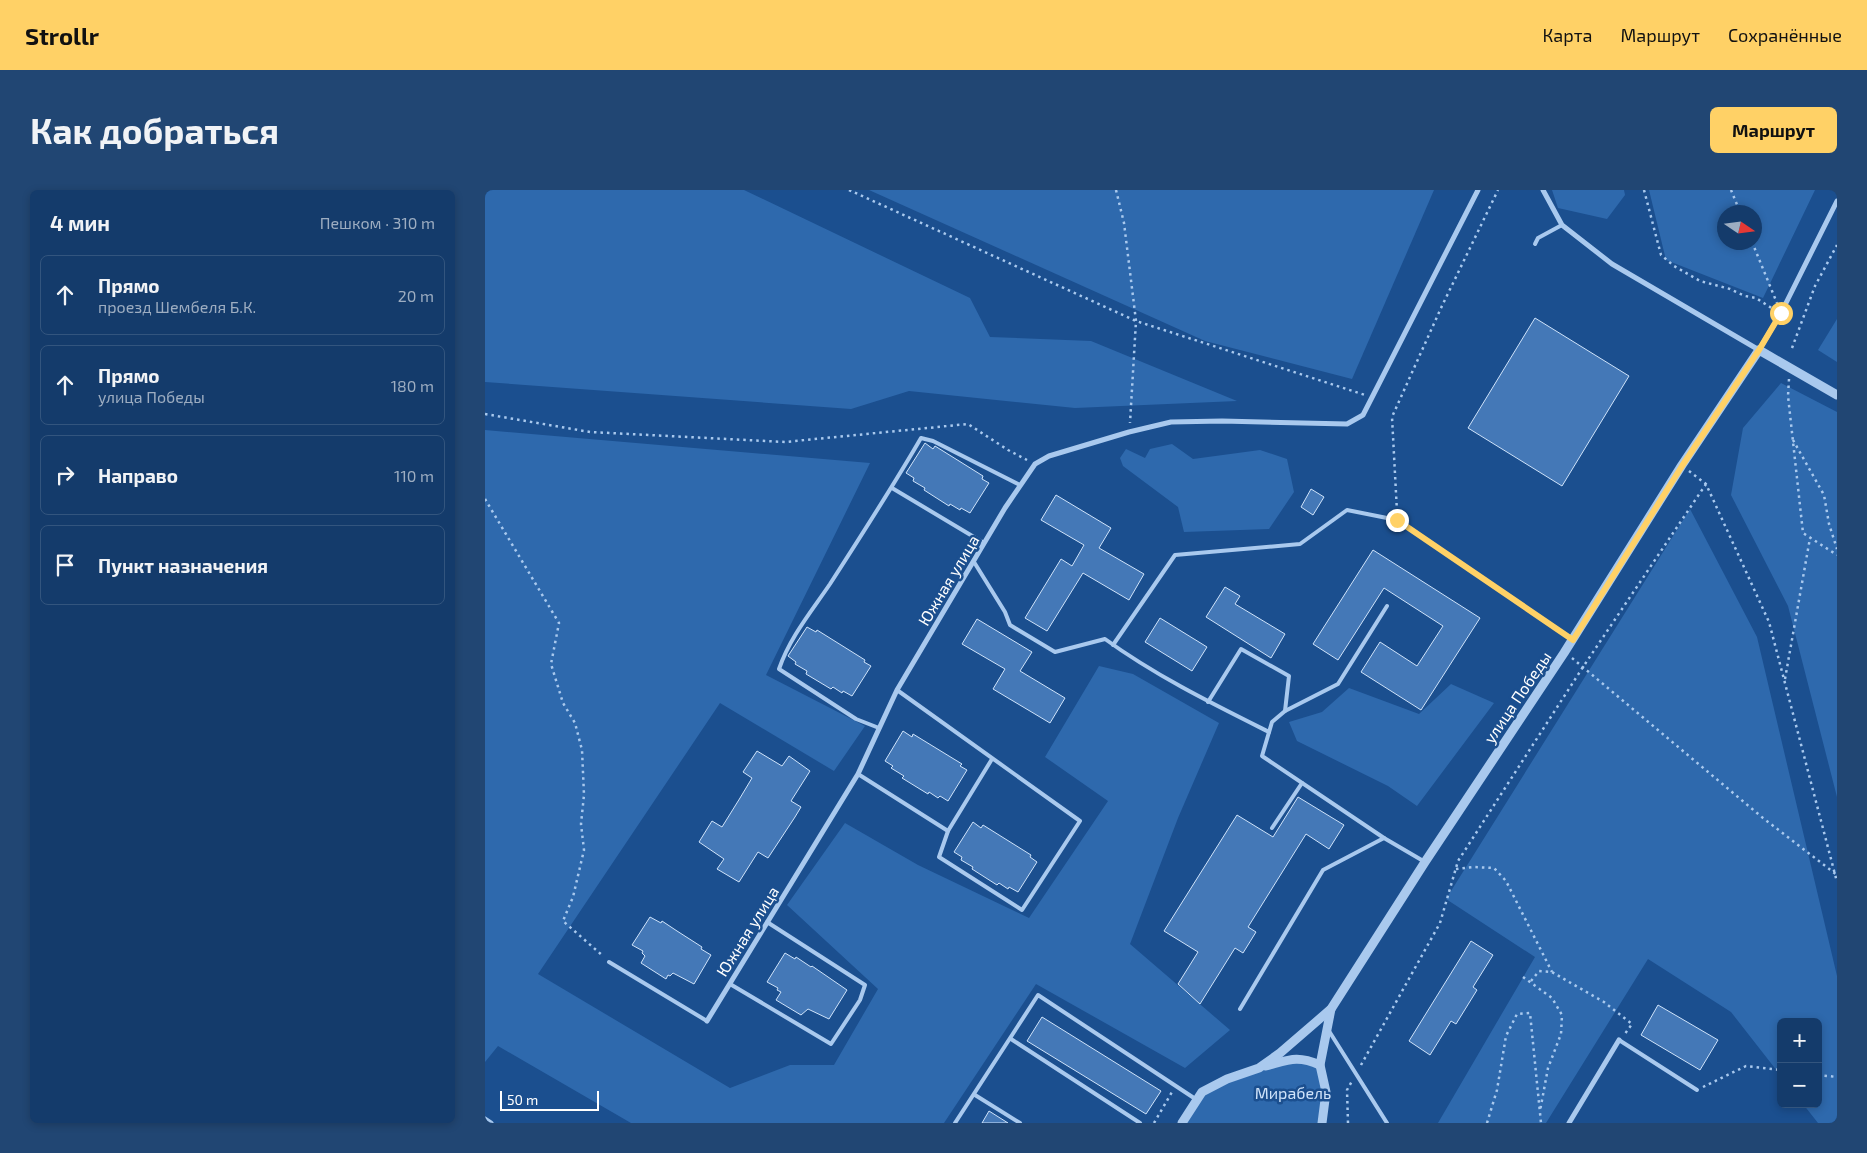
<!DOCTYPE html>
<html lang="ru">
<meta charset="utf-8">
<style>
:root{--surface:#143b6b;--page:#214673;--text:#f1f3f6;--muted:#9dadc1;--line:#33557e;--accent:#ffd166}
body{margin:0;font-family:"Exo 2",sans-serif;background:var(--page);color:var(--text)}
.controls{position:absolute;right:15px;bottom:15px;display:grid;overflow:hidden;border-radius:8px;box-shadow:0 2px 8px #0003}
.controls button{width:45px;height:45px;display:grid;place-items:center;padding:0;border:0;border-bottom:1px solid var(--line);background:var(--surface);color:var(--text);font:25px sans-serif}
.compass{position:absolute;left:1232px;top:15px;width:45px;height:45px;border-radius:50%;background:var(--surface);box-shadow:0 2px 8px #0003;rotate:103deg}
.scale{position:absolute;left:15px;bottom:12px;width:99px;box-sizing:border-box;padding-left:5px;border:2px solid #fff;border-top:0;font-size:14px;line-height:18px;white-space:nowrap;color:#fff;-webkit-text-stroke:4px #1b4f8f;paint-order:stroke}
.stop{position:absolute;width:15px;height:15px;margin:-11px;border:4px solid #ffd166;border-radius:50%;background:#fff}
.stop.end{background:#ffd166;border-color:#fff;box-shadow:0 1px 5px #0008}
.list{margin:0;padding:0;list-style:none}
h2{display:flex;justify-content:space-between;align-items:center;height:65px;margin:0;padding:0 20px;font-size:21px}
h2 small{font-size:16px;font-weight:400;color:var(--muted)}
.list li{display:grid;grid-template-columns:32px 1fr auto;gap:15px;align-items:center;box-sizing:border-box;height:80px;margin:0 10px 10px;padding:0 10px;border:1px solid var(--line);border-radius:8px}
.list b{display:block;font-size:19px;white-space:nowrap}
.list p{margin:0;font-size:16px;white-space:nowrap;color:var(--muted)}
.list em{font-size:16px;font-style:normal;color:var(--muted)}
.icon{flex:none;width:28px;height:28px;fill:none;stroke:currentColor;stroke-width:2;stroke-linecap:round;stroke-linejoin:round}
.map{position:relative;flex:none;width:1352px;height:933px;overflow:hidden;border-radius:8px}
header{display:flex;align-items:center;gap:30px;box-sizing:border-box;height:70px;padding:0 25px;background:var(--accent);color:#111}
header strong{font-size:24px}
nav{display:flex;gap:28px;margin-inline-start:auto;font-size:18px}
.intro{display:flex;align-items:center;justify-content:space-between;box-sizing:border-box;height:120px;padding:0 30px}
h1{margin:0;font-size:35px}
.button{padding:12px 22px;border-radius:8px;background:var(--accent);color:#111;font-size:18px;font-weight:700}
main{display:flex;gap:30px;padding:0 30px}
aside{flex:1;background:var(--surface);border-radius:8px;box-shadow:0 2px 8px #0003}
.map>svg:first-child{display:block}
.green{fill:#2e69ad;fill-rule:evenodd}
.building{fill:#4478b7;stroke:#cfe3fa}
.lines{fill:none;stroke-linecap:round;stroke-linejoin:round}
.path{stroke:#a9c9ee;stroke-width:2.5;stroke-dasharray:2.5 4;stroke-linecap:butt}
.service{stroke:#a9c9ee;stroke-width:4}
.minor{stroke:#a9c9ee;stroke-width:5}
.tertiary{stroke:#a9c9ee;stroke-width:9}
.route{stroke:#ffd166;stroke-width:6}
.labels{text-anchor:middle;dominant-baseline:central;stroke-width:5;stroke-linejoin:round;paint-order:stroke}
.street-label{font-size:16px;fill:#fff;stroke:#1b4f8f}
.park-label{font-size:16px;fill:#cfe3fa;stroke:#1b4f8f}
</style>
<header>
<strong>Strollr</strong>
<nav><a>Карта</a><a>Маршрут</a><a>Сохранённые</a></nav>
</header>
<div class="intro"><h1>Как добраться</h1><a class="button">Маршрут</a></div>
<main>
<aside>
<h2>4 мин<small>Пешком · 310 m</small></h2>
<ul class="list">
<li><svg class="icon" aria-label="ahead" viewBox="0 0 24 24"><path d="M12 20V5M6 11l6-6 6 6"/></svg><div><b>Прямо</b><p>проезд Шембеля Б.К.</p></div><em>20 m</em></li>
<li><svg class="icon" aria-label="ahead" viewBox="0 0 24 24"><path d="M12 20V5M6 11l6-6 6 6"/></svg><div><b>Прямо</b><p>улица Победы</p></div><em>180 m</em></li>
<li><svg class="icon" aria-label="right" viewBox="0 0 24 24"><path d="M7 20v-9h11M14 6l5 5-5 5"/></svg><div><b>Направо</b></div><em>110 m</em></li>
<li><svg class="icon" aria-label="arrive" viewBox="0 0 24 24"><path d="M6 21V4h12l-3 4 3 4H6"/></svg><div><b>Пункт назначения</b></div></li>
</ul>
</aside>
<div class="map">
<svg width="1352" height="933" viewBox="0 0 1352 933">
<rect width="100%" height="100%" fill="#1b4f8f"/>
<!-- green -->
<g class="green">
<polygon points="0,0 259,0 485,108 505,147 606,151 752,211 590,218 424,201 366,219 0,192"/>
<polygon points="384,0 949,0 867,189 720,151"/>
<polygon points="1067,0 1139,0 1140,5 1122,29 1073,18"/>
<path d="M1164,0H1330L1278,108L1181,70ZM1240,22H1270V52H1240Z"/>
<polygon points="1352,129 1352,172 1333,160"/>
<polygon points="1296,193 1352,222 1352,607 1303,416 1246,305 1258,238"/>
<polygon points="0,240 385,273 281,485 380,536 349,581 235,513 53,784 245,898 305,875 349,875 393,799 302,715 360,633 433,675 544,728 623,611 560,567 614,476 648,484 734,533 693,628 645,754 745,840 700,878 551,794 459,933 146,933 13,856 0,872"/>
<polygon points="687,254 708,269 775,260 802,269 809,302 784,339 699,342 693,317 638,276 635,268 641,259 660,268 665,259"/>
<polygon points="1205,319 1272,447 1352,786 1352,933 1333,933 1318,914 1333,914 1333,832 1296,832 1296,886 1246,822 1163,769 1061,933 953,933 1050,767 961,709"/>
<polygon points="966,494 1009,513 932,616 903,596 812,551 804,532 837,522 864,498 934,524"/>
<polygon points="811,868 835,875 841,902 837,933 697,933 717,902"/>
</g>
<!-- building -->
<g class="building">
<polygon points="1050,128 1144,186 1077,296 983,238"/>
<polygon points="440,253 448,259 450,256 498,286 497,289 504,293 485,323 476,318 475,320 465,314 464,316 439,300 440,298 428,291 429,288 421,283"/>
<polygon points="826,299 839,307 828,325 816,317"/>
<polygon points="571,305 626,338 614,358 659,384 644,410 598,383 562,441 540,428 576,369 587,376 599,355 556,330"/>
<polygon points="888,360 995,428 936,520 876,482 895,452 932,476 958,436 899,398 853,470 828,454"/>
<polygon points="740,397 755,406 750,414 800,444 786,468 721,427"/>
<polygon points="675,428 722,457 707,481 660,452"/>
<polygon points="492,429 547,462 535,481 580,508 565,533 508,499 520,479 477,454"/>
<polygon points="322,437 331,442 332,440 380,470 379,472 386,476 367,506 358,501 357,503 348,497 346,499 321,484 322,481 310,474 311,472 303,466"/>
<polygon points="418,541 427,547 428,544 477,574 475,576 482,580 463,611 455,606 453,608 444,602 443,604 417,588 419,586 406,578 408,576 400,571"/>
<polygon points="272,561 297,576 304,566 325,581 306,611 316,617 310,627 283,668 273,662 254,692 232,679 239,669 214,652 227,631 237,637 255,608 267,588 258,582"/>
<polygon points="813,607 859,635 844,659 821,644 763,737 771,742 758,763 750,758 715,814 693,794 713,762 679,741 752,625 788,647"/>
<polygon points="488,632 496,638 498,635 546,665 545,667 552,672 533,702 524,697 523,699 514,693 512,695 487,679 488,677 476,670 477,667 469,662"/>
<polygon points="165,727 176,733 177,731 192,741 217,757 216,759 226,765 209,794 188,783 185,786 183,785 181,789 156,773 160,766 157,763 158,761 147,755"/>
<polygon points="986,751 1008,765 988,797 992,800 971,834 966,831 945,865 924,851"/>
<polygon points="300,763 310,769 311,767 326,777 327,776 362,800 344,829 323,819 316,825 291,810 296,802 292,800 293,798 282,792"/>
<polygon points="1173,815 1233,850 1215,880 1156,845"/>
<polygon points="557,827 676,901 661,924 542,851"/>
<polygon points="504,921 523,933 497,933"/>
</g>
<g class="lines">
<!-- path -->
<g class="path">
<polyline points="364,0 651,131 880,205"/>
<polyline points="631,0 639,33 651,131 645,233"/>
<polyline points="1159,0 1176,65 1189,76 1215,91 1245,99 1260,106 1271,108 1288,119"/>
<polyline points="1246,0 1255,22"/>
<polyline points="1267,52 1292,113"/>
<polyline points="1307,158 1330,96 1352,55"/>
<polyline points="1304,189 1303,206 1318,343 1352,365"/>
<polyline points="0,224 105,242 300,252 483,234 523,260 542,270"/>
<polyline points="1308,250 1339,305 1344,334 1352,359"/>
<polyline points="1204,281 1221,294 1284,432 1352,692"/>
<polyline points="0,309 74,433 66,474 78,513 90,533 97,560 99,605 96,634 99,660 88,707 78,731 118,766"/>
<polyline points="912,322 907,227 956,118 1013,0"/>
<polyline points="1087,468 1278,628 1352,685"/>
<polyline points="1300,489 1325,348"/>
<polyline points="971,679 988,677 1009,678 1021,691 1067,782"/>
<polyline points="1038,787 1067,808 1077,825 1076,844 1063,878 1055,921"/>
<polyline points="1046,791 1054,781 1067,782 1084,792 1119,812 1147,834 1139,845"/>
<polyline points="876,875 955,733 973,671 1098,477 1221,294"/>
<polyline points="1333,885 1352,887"/>
<polyline points="1218,897 1261,876 1296,880"/>
<polyline points="669,933 687,902"/>
<polyline points="863,933 862,900 867,891"/>
<polyline points="1002,933 1012,900 1021,846 1032,824 1045,823 1056,933"/>
</g>
<!-- service -->
<g class="service">
<polyline points="1050,54 1053,48 1077,35"/>
<polyline points="407,298 499,353"/>
<path d="M489,372L520,422L525,435L570,462L620,449C671,486 728,514 784,542"/>
<polyline points="628,455 690,365 815,354 862,320 912,330 1088,450"/>
<polyline points="412,500 595,631 537,720 454,667 463,641 507,569"/>
<polyline points="723,512 756,459 804,486 800,521"/>
<path d="M394,538L371,529L294,479C305,447 326,422 345,394C376,346 407,298 436,248L448,251L535,295"/>
<polyline points="373,584 463,641"/>
<polyline points="787,638 817,593"/>
<polyline points="899,648 777,566 787,532 800,521 853,494 902,416"/>
<polyline points="124,772 222,831"/>
<polyline points="245,794 346,854 375,810 380,795 282,732"/>
<polyline points="755,819 838,680 899,648 940,672"/>
<polyline points="844,841 902,933"/>
<polyline points="526,849 655,933"/>
<polyline points="1134,850 1212,900"/>
<polyline points="490,905 535,933"/>
<polyline points="470,933 553,805 712,910"/>
</g>
<!-- minor -->
<g class="minor">
<polyline points="1058,0 1077,35 1127,74 1274,160 1296,123 1352,11"/>
<polyline points="222,831 373,584 412,500 520,318 550,274 564,266 644,242 686,232 737,231 862,234 878,225 993,0"/>
<polyline points="0,929 6,933"/>
<polyline points="1084,933 1134,850"/>
</g>
<!-- tertiary -->
<g class="tertiary">
<path d="M781,876C804,870 812,865 835,875"/>
<polyline points="697,933 717,902 742,889 774,878 795,863 846,819 940,672 1079,463 1197,275 1274,160 1352,205"/>
<polyline points="837,933 841,902 835,875 846,819"/>
</g>
</g>
<g class="lines">
<!-- route -->
<polyline class="route" points="912,330 1088,450 1197,276 1274,160 1296,123"/>
</g>
<g class="labels">
<!-- street labels -->
<g class="street-label">
<text transform="translate(463 390) rotate(-59)">Южная улица</text>
<text transform="translate(1032 507) rotate(-56)">улица Победы</text>
<text transform="translate(262 741) rotate(-58)">Южная улица</text>
</g>
<!-- park labels -->
<g class="park-label">
<text x="808" y="902">Мирабель</text>
</g>
</g>
</svg>
<div class="controls">
<button>+</button>
<button>−</button>
</div>
<svg class="compass" viewBox="-18 -18 36 36"><path d="M0-13l5 13h-10z" fill="#e53935"/><path d="M0 13l5-13h-10z" fill="#9dadc1"/></svg>
<div class="scale">50 m</div>
<div class="stop" style="left:1296px;top:123px"></div>
<div class="stop end" style="left:912px;top:330px"></div>
</div>
</main>
